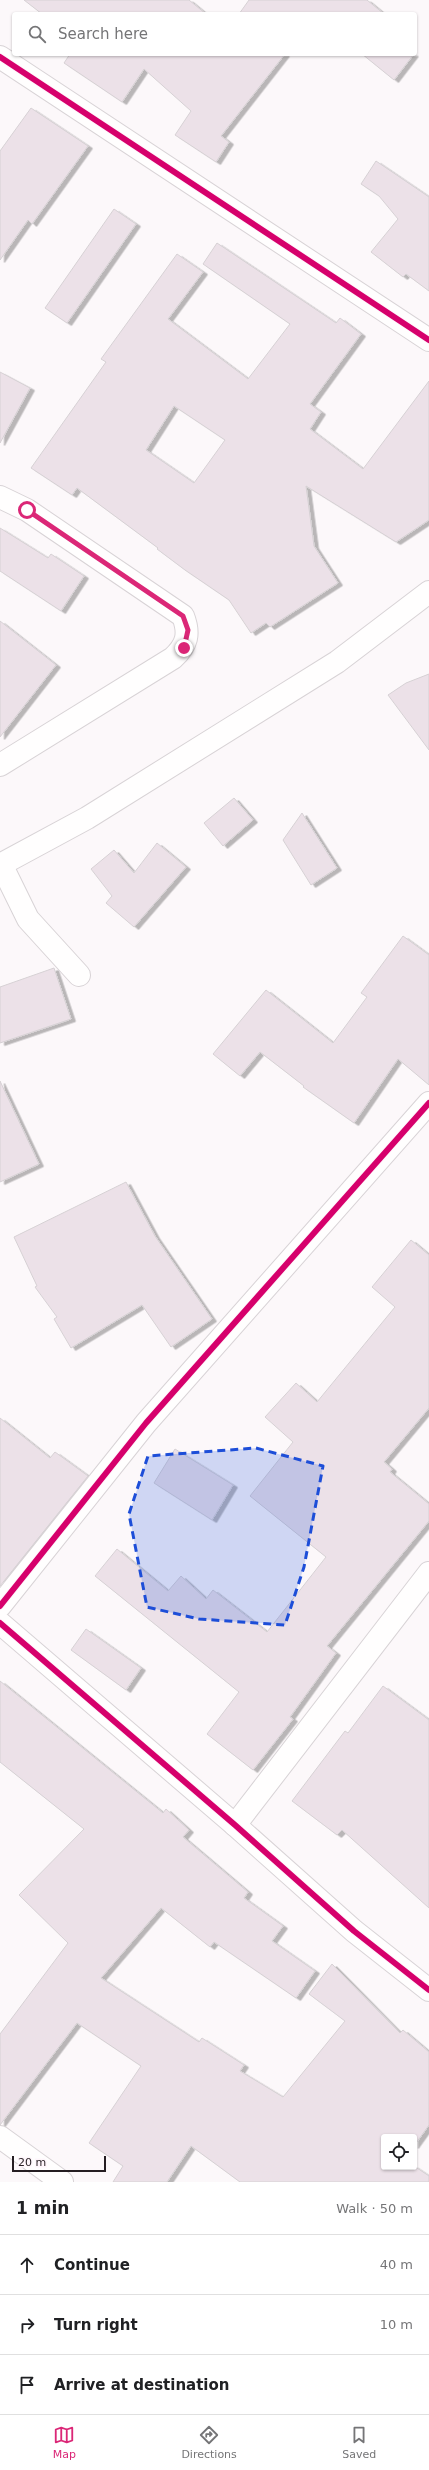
<!DOCTYPE html>
<meta charset="utf-8">
<style>
:root{--surface:#fff;--page:#f6f6f6;--text:#202124;--muted:#757577;--line:#e0e0e0;--accent:#db2777}
body{margin:0;font-family:"DejaVu Sans",sans-serif;background:var(--page);color:var(--text)}
.controls{position:absolute;right:12px;bottom:12px;display:grid;overflow:hidden;border-radius:4px;box-shadow:0 1px 3px #0004}
.controls button{width:36px;height:36px;display:grid;place-items:center;padding:0;border:0;border-bottom:1px solid var(--line);background:var(--surface);color:var(--text);font:20px sans-serif}
.scale{position:absolute;left:12px;bottom:10px;width:94px;box-sizing:border-box;padding-left:4px;border:2px solid #251e22;border-top:0;font-size:11px;line-height:14px;white-space:nowrap;color:#251e22;-webkit-text-stroke:3px #fef6fb;paint-order:stroke}
.stop{position:absolute;width:12px;height:12px;margin:-9px;border:3px solid #db2777;border-radius:50%;background:#fff}
.stop.end{background:#db2777;border-color:#fff;box-shadow:0 1px 4px #0008}
.list{margin:0;padding:0;list-style:none}
h2{display:flex;justify-content:space-between;align-items:center;height:52px;margin:0;padding:0 16px;font-size:17px}
h2 small{font-size:13px;font-weight:400;color:var(--muted)}
.list li{display:grid;grid-template-columns:26px 1fr auto;gap:12px;align-items:center;box-sizing:border-box;height:60px;padding:0 16px;border-top:1px solid var(--line)}
.list b{display:block;font-size:15px;white-space:nowrap}
.list em{font-size:13px;font-style:normal;color:var(--muted)}
.icon{flex:none;width:22px;height:22px;fill:none;stroke:currentColor;stroke-width:2;stroke-linecap:round;stroke-linejoin:round}
.map{position:relative;flex:none;width:429px;height:2182px;overflow:hidden}
.search{position:absolute;background:var(--surface);box-shadow:0 1px 3px #0004;left:12px;right:12px;top:12px;height:44px;display:flex;align-items:center;gap:10px;box-sizing:border-box;padding:0 14px;border-radius:4px;color:var(--muted);font-size:15px}
.sheet{height:232px;background:var(--surface)}
nav{display:flex;justify-content:space-around;align-items:center;box-sizing:border-box;height:56px;border-top:1px solid var(--line);background:var(--surface);font-size:11px;color:var(--muted)}
nav a{display:grid;justify-items:center;gap:2px}
nav .on{color:var(--accent)}
.map>svg:first-child{display:block}
.building{fill:#ece1e8;stroke:#d6d1d4;fill-rule:evenodd;filter:url(#shadow)}
.lines{fill:none;stroke-linecap:round;stroke-linejoin:round}
.minor-casing{stroke:#d8d3d6;stroke-width:24}
.minor{stroke:#fffefe;stroke-width:22}
.cycleway-casing{stroke:#fef6fb;stroke-width:8}
.cycleway{stroke:#d6006c;stroke-width:6}
.route{stroke:#db2777;stroke-width:5}
.marked{fill:#1d4ed8;fill-opacity:0.2;stroke:#1d4ed8;stroke-width:3;stroke-dasharray:8 5;stroke-linejoin:round}
</style>
<div class="map">
<svg width="429" height="2182" viewBox="0 0 429 2182">
<defs>
<filter id="shadow"><feDropShadow dx="4.5" dy="2.5" stdDeviation="0" flood-color="#0004"/></filter>
</defs>
<rect width="100%" height="100%" fill="#fcf8fa"/>
<!-- building -->
<g class="building">
<polygon points="24,0 189,0 206,14 42,14"/>
<polygon points="249,0 367,0 384,14 239,14"/>
<polygon points="70,54 285,54 221,136 229,142 216,162 175,135 191,111 144,69 122,102 64,63"/>
<polygon points="362,54 414,54 394,80"/>
<polygon points="31,108 88,146 32,224 28,220 0,260 0,151"/>
<polygon points="376,161 429,197 429,291 406,274 403,277 371,252 398,219 379,196 361,184"/>
<polygon points="114,209 136,224 67,323 45,308"/>
<path d="M217,243L336,323L340,318L361,334L310,404L321,412L310,429L363,469L429,381V520L396,542L306,486L314,546L338,583L270,627L266,623L251,633L229,600L185,570L157,549L158,548L77,488L72,495L31,468L106,362L101,359L177,254L203,272L168,319L248,379L290,324L203,264ZM174,406L225,440L194,483L146,450Z"/>
<polygon points="0,372 30,388 0,443"/>
<polygon points="0,528 48,558 51,554 84,576 61,611 0,571"/>
<polygon points="0,621 56,665 0,737"/>
<polygon points="429,674 429,750 388,695 406,683"/>
<polygon points="234,798 253,820 223,846 204,823"/>
<polygon points="302,813 337,868 311,885 283,840"/>
<polygon points="157,843 186,867 134,927 106,903 112,896 91,869 114,850 134,873"/>
<polygon points="403,936 429,955 429,1085 398,1059 354,1123 303,1087 304,1086 260,1052 240,1076 213,1054 266,990 333,1043 367,997 361,993"/>
<polygon points="54,968 71,1019 0,1043 0,987"/>
<polygon points="0,1081 39,1164 0,1182"/>
<polygon points="126,1182 155,1236 212,1319 171,1347 142,1305 71,1348 54,1319 57,1317 35,1287 37,1286 14,1237"/>
<polygon points="411,1240 429,1255 429,1408 384,1462 392,1469 390,1472 429,1504 429,1521 327,1646 336,1653 290,1717 293,1719 253,1770 207,1734 239,1692 95,1576 117,1549 168,1591 181,1576 206,1599 213,1590 267,1632 326,1557 250,1496 293,1442 265,1417 296,1383 317,1402 395,1307 372,1287"/>
<polygon points="0,1418 50,1458 55,1452 88,1476 0,1586"/>
<polygon points="175,1449 233,1485 212,1520 154,1483"/>
<polygon points="86,1629 141,1668 126,1690 71,1650"/>
<polygon points="0,1681 163,1813 166,1809 189,1830 183,1837 248,1892 244,1898 283,1926 272,1941 315,1971 296,1998 214,1942 210,1947 161,1908 101,1978 199,2042 202,2038 244,2065 240,2071 283,2097 345,2021 309,1994 332,1964 400,2033 403,2030 429,2052 429,2125 414,2146 414,2137 384,2137 384,2167 414,2166 429,2176 429,2182 240,2182 191,2146 167,2182 113,2182 123,2166 89,2143 141,2066 77,2023 0,2125 0,2034 68,1943 19,1895 84,1829 0,1762"/>
<polygon points="383,1686 429,1720 429,1908 342,1830 337,1835 292,1801 345,1731 348,1733"/>
</g>
<g class="lines">
<defs>
<g id="minor">
<polyline points="0,57 429,340"/>
<path d="M0,497L27,510L183,616C190,634 187,645 173,658L0,765"/>
<polyline points="1,864 28,919 79,975"/>
<polyline points="0,865 87,818 337,662 429,592"/>
<polyline points="0,1606 146,1423 429,1103"/>
<polyline points="0,1623 235,1825 354,1931 429,1990"/>
<polyline points="235,1825 429,1573"/>
<polyline points="0,2137 62,2182"/>
</g>
</defs>
<!-- minor casing -->
<use href="#minor" class="minor-casing"/>
<!-- minor -->
<use href="#minor" class="minor"/>
<defs>
<g id="cycleway">
<polyline points="0,57 429,340"/>
<polyline points="0,1606 146,1423 429,1103"/>
<polyline points="0,1623 235,1825 354,1931 429,1990"/>
</g>
</defs>
<!-- cycleway casing -->
<use href="#cycleway" class="cycleway-casing"/>
<!-- cycleway -->
<use href="#cycleway" class="cycleway"/>
</g>
<g class="lines">
<!-- route -->
<polyline class="route" points="27,510 183,616 188,630 184,648"/>
</g>
<!-- marked area -->
<path class="marked" d="M256,1448L323,1466L304,1567L285,1625L199,1619L147,1607L129,1514L148,1456Z"/>
</svg>
<div class="controls">
<button><svg class="icon" aria-label="locate" viewBox="0 0 24 24"><circle cx="12" cy="12" r="6"/><path d="M12 2v4M12 18v4M2 12h4M18 12h4"/></svg></button>
</div>
<div class="scale">20 m</div>
<div class="stop" style="left:27px;top:510px"></div>
<div class="stop end" style="left:184px;top:648px"></div>
<div class="search"><svg class="icon" aria-label="search" viewBox="0 0 24 24"><circle cx="10" cy="10" r="6"/><path d="M15 15l6 6"/></svg>Search here</div>
</div>
<section class="sheet">
<h2>1 min<small>Walk · 50 m</small></h2>
<ul class="list">
<li><svg class="icon" aria-label="ahead" viewBox="0 0 24 24"><path d="M12 20V5M6 11l6-6 6 6"/></svg><div><b>Continue</b></div><em>40 m</em></li>
<li><svg class="icon" aria-label="right" viewBox="0 0 24 24"><path d="M7 20v-9h11M14 6l5 5-5 5"/></svg><div><b>Turn right</b></div><em>10 m</em></li>
<li><svg class="icon" aria-label="arrive" viewBox="0 0 24 24"><path d="M6 21V4h12l-3 4 3 4H6"/></svg><div><b>Arrive at destination</b></div></li>
</ul>
</section>
<nav>
<a class="on"><svg class="icon" aria-label="map" viewBox="0 0 24 24"><path d="M3 6l6-2 6 2 6-2v14l-6 2-6-2-6 2zM9 4v14M15 6v14"/></svg>Map</a>
<a><svg class="icon" aria-label="directions" viewBox="0 0 24 24"><path d="M12 3l9 9-9 9-9-9zM9 14v-3h6M13 9l2 2-2 2"/></svg>Directions</a>
<a><svg class="icon" aria-label="saved" viewBox="0 0 24 24"><path d="M7 4h10v16l-5-4-5 4z"/></svg>Saved</a>
</nav>
